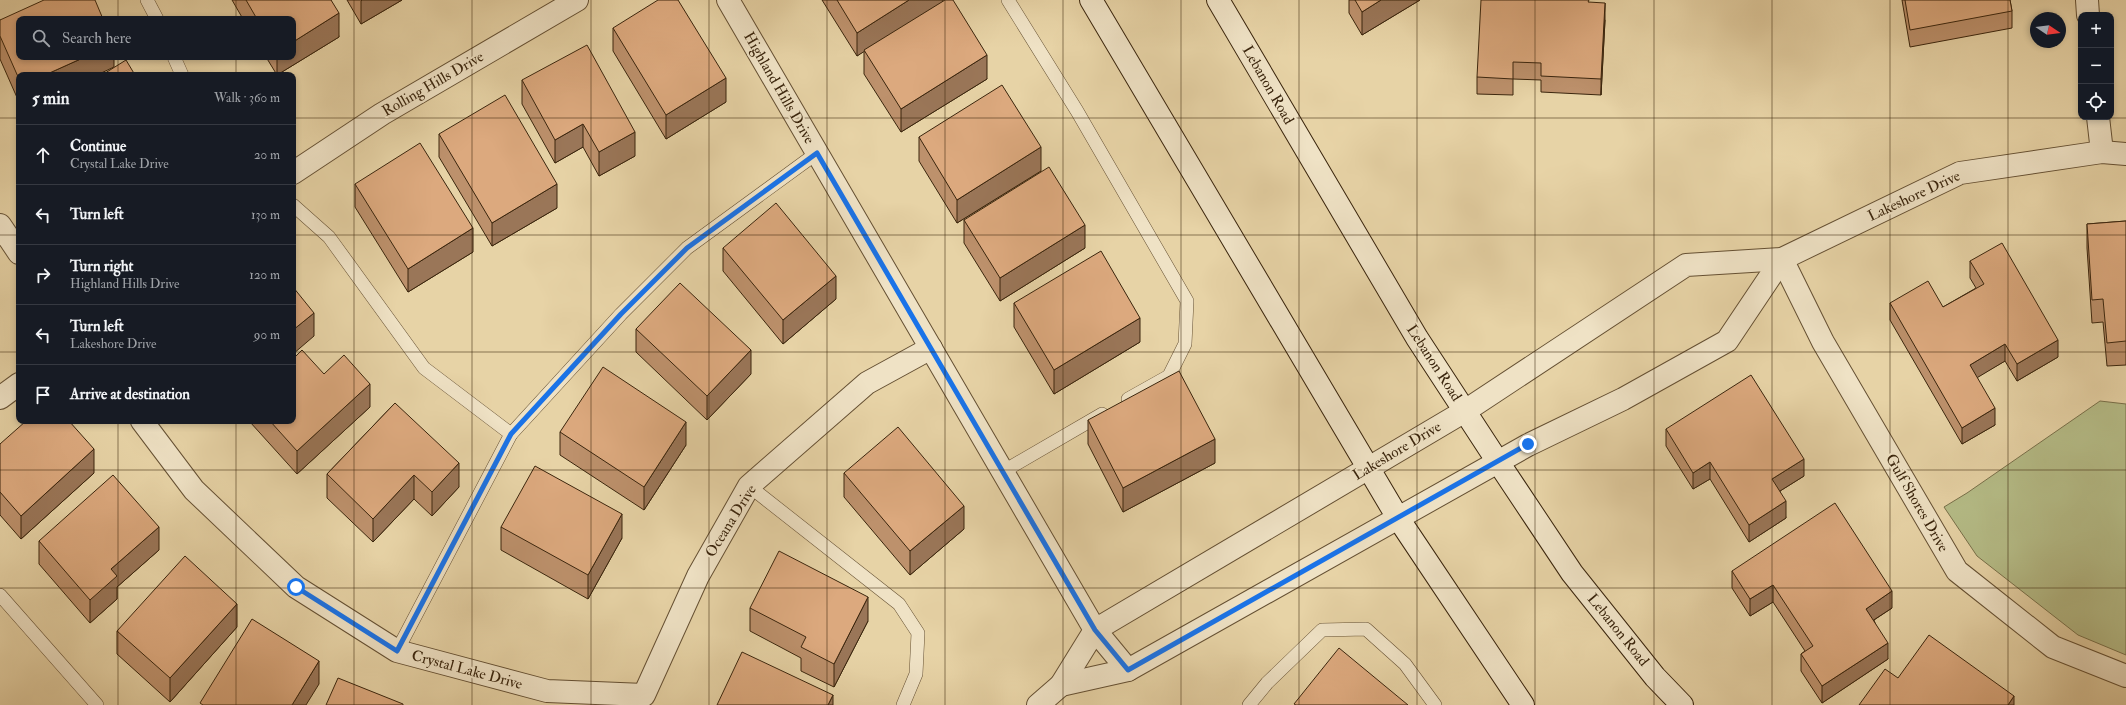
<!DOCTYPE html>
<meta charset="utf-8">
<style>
:root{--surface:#171b24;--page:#242831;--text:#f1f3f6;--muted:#9ea1a6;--line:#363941}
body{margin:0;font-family:"IM FELL Double Pica",serif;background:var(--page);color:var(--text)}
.controls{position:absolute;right:12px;top:12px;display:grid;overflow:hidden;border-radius:8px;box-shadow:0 2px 6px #0003}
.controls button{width:36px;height:36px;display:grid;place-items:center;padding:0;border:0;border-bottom:1px solid var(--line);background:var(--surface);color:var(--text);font:20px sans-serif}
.compass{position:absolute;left:2030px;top:12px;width:36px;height:36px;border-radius:50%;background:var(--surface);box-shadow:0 2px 6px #0003;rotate:103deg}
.stop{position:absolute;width:12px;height:12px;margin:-9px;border:3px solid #1a73e8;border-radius:50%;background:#fff}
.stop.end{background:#1a73e8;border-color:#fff;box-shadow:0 1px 4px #0008}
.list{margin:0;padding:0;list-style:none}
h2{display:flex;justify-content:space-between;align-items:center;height:52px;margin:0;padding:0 16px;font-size:17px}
h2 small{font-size:13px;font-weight:400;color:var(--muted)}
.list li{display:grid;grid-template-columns:26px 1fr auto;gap:12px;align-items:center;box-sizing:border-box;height:60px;padding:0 16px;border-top:1px solid var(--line)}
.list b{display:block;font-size:15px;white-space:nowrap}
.list p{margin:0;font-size:13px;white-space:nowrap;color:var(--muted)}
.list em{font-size:13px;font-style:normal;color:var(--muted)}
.icon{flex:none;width:22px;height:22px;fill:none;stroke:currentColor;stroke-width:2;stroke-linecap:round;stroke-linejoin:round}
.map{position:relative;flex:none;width:2126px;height:705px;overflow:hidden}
.search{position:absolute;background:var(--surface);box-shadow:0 2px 6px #0003;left:16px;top:16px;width:280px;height:44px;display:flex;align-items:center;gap:10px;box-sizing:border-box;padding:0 14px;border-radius:8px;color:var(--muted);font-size:15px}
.panel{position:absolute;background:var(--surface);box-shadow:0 2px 6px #0003;left:16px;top:72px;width:280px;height:352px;border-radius:8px}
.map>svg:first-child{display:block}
.green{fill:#b5bc87;stroke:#78704a}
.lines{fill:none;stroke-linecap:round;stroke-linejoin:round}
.lane-casing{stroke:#655033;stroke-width:14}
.street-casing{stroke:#655033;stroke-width:24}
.secondary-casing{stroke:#3a250d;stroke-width:24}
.lane{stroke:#efe2c5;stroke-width:13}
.street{stroke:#efe2c5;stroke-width:22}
.secondary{stroke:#efe2c5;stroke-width:22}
.wall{fill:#bd916c;stroke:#3a250d}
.shaded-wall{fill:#9a7658;stroke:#3a250d}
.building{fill:#dca97e;stroke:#3a250d}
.route{stroke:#1a73e8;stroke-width:5}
.grid{fill:none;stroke:#3a250d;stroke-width:1;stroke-opacity:0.55}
.labels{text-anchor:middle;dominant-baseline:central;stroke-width:4;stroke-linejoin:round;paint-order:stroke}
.street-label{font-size:15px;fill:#3a250d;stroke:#efe2c5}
</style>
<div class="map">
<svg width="2126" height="705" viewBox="0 0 2126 705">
<rect width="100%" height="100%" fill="#e7d3a6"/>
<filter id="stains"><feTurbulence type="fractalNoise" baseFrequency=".005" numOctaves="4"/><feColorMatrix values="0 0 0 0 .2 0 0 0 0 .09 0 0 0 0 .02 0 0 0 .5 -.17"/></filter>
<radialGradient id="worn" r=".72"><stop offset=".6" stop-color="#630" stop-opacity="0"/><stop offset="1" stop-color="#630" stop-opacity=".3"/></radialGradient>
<!-- green -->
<polygon class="green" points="2100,401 2126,404 2126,655 2078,635 1977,556 1944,507 1967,493"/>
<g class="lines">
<defs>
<g id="lane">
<polyline points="147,0 157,19"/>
<polyline points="1008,0 1077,111 1187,301 1185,344 1169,376 1128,399"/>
<polyline points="174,57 182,75"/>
<polyline points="293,205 329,237 424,368 511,434 397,651"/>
<polyline points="511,434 621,314 687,248 817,153"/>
<polyline points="1004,471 1102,414"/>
<polyline points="749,486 899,604 918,633 916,674 903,705"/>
<polyline points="0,595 97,705"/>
<polyline points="1249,705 1267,683 1322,630 1366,629 1405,664 1435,705"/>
</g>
<g id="street">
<polyline points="728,0 1095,630 1128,670"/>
<polyline points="2087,0 2088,15"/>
<polyline points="2098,117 2102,152"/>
<polyline points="293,173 382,114 577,0"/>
<polyline points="0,225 19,253"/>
<polyline points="1782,259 1823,342 1957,571 2053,647 2126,676"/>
<polyline points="0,398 19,384"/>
<polyline points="142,421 194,490 296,587 397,651 547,691 644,695 698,576 749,486 867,383 931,348"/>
<polyline points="1061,685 1128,670 1528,445 1623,399 1727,341 1782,259"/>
<polyline points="1038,705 1061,685 1095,630 1465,411 1686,265 1782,259 1960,173 2102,152 2126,154"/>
</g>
<g id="secondary">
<polyline points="1091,0 1398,518 1523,705"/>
<polyline points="1218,0 1417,338 1498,462 1572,573 1655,677 1682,705"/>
</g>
</defs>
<!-- lane casing -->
<use href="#lane" class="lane-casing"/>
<!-- street casing -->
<use href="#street" class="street-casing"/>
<!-- secondary casing -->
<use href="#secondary" class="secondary-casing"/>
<!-- lane -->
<use href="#lane" class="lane"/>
<!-- street -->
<use href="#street" class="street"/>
<!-- secondary -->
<use href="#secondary" class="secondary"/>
</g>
<!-- wall -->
<g class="wall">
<polygon points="232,0 331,0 339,37 277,75 266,57 293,57 293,19 243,19"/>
<polygon points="347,0 402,0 361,24"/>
<polygon points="822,0 943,0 943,1 987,79 901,132 864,74 864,51 857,56"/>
<polygon points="1349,0 1420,0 1362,35 1349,13"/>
<polygon points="1902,0 2010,0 2012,11 2012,28 1910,47"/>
<polygon points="1589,2 1605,20 1601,95 1541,92 1541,80 1513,79 1513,95 1477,94 1477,77"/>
<polygon points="0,20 114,57 19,75 19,102 0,59"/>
<polygon points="613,28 726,102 666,139 613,51"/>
<polygon points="522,80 635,156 599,176 583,147 555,163 522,104"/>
<polygon points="439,134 557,208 492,246 439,157"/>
<polygon points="919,137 1041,171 957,223 919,161"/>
<polygon points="355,184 473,252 408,292 355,207"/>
<polygon points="964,220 1085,248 1000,301 964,243"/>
<polygon points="2126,221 2126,365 2107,366 2103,322 2092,323 2087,248 2087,224"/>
<polygon points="723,248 836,299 783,344 723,271"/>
<polygon points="1970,261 2058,357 2017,381 2005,361 1977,377 1995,425 1962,444 1890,320 1890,303 1943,307 1976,288 1970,278"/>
<polygon points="1014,303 1140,342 1054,394 1014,327"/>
<polygon points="636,329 751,374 707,420 636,352"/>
<polygon points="324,374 370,407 297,474 250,422 250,421 293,421"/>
<polygon points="395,403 459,487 432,516 414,499 373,542 327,498 327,474"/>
<polygon points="1088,420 1215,463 1123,512 1088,444"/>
<polygon points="1666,429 1804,476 1780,491 1786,518 1749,542 1710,479 1693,489 1666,446"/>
<polygon points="560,432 686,445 644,510 560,455"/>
<polygon points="0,444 94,473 21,539 0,515"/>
<polygon points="844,473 964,529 910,575 844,497"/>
<polygon points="501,527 622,538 588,599 501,550"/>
<polygon points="39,541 159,550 117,587 117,599 90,623 39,564"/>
<polygon points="1732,571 1892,608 1874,620 1888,659 1822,703 1801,671 1801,654 1805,651 1773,602 1750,616 1732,588"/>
<polygon points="750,608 868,621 834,687 801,671 801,658 750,631"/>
<polygon points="237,627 170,702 117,654 117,631"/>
</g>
<!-- shaded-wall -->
<g class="shaded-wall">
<polygon points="362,0 402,0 361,24 361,1"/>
<polygon points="909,0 943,0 943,2 857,56 857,33"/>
<polygon points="1381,0 1420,0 1362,35 1362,12"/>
<polygon points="1605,3 1605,20 1601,95 1601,79"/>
<polygon points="339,13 339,37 277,75 277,57 293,57 293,42"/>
<polygon points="987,55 987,79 901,132 901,109"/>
<polygon points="85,57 114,57 114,67 97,75 45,75"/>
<polygon points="726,78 726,102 666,139 666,115"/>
<polygon points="583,124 583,147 555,163 555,140"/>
<polygon points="635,132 635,156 599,176 599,152"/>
<polygon points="1041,147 1041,171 957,223 957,200"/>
<polygon points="557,184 557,208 492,246 492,223"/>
<polygon points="1085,225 1085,248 1000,301 1000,278"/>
<polygon points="473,228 473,252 408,292 408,269"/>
<polygon points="836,276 836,299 783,344 783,320"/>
<polygon points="314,313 314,336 293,354 293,330"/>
<polygon points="1140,318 1140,342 1054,394 1054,370"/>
<polygon points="2058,340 2058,357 2017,381 2017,364"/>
<polygon points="2005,344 2005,361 1970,382 1970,365"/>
<polygon points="751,350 751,374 707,420 707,396"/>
<polygon points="370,384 370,407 297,474 297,451"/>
<polygon points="1995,408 1995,425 1962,444 1962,428"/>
<polygon points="686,422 686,445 644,510 644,487"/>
<polygon points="1215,439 1215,463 1123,512 1123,488"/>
<polygon points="94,449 94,473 21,539 21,516"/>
<polygon points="1804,459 1804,476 1772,496 1772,479"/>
<polygon points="1710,462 1710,479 1693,489 1693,473"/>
<polygon points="459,463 459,487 432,516 432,492"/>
<polygon points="414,475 414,499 373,542 373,519"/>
<polygon points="1786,501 1786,518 1749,542 1749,525"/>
<polygon points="964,506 964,529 910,575 910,551"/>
<polygon points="622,514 622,538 588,599 588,575"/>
<polygon points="159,527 159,550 117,587 117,599 90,623 90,600 111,569"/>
<polygon points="1773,585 1773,602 1750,616 1750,599"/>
<polygon points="1892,591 1892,608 1866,625 1866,609"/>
<polygon points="868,597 868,621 834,687 834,664"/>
<polygon points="237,604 237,627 170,702 170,678"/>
<polygon points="1888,643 1888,659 1822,703 1822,686"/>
<polygon points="319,661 319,684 306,705 292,705"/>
<polygon points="833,695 833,705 828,705"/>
<polygon points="2014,696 2014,705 2008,705"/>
</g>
<!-- building -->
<g class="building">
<polygon points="44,0 95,0 103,19 19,19 19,57 85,57 45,75 19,75 19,79 0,36 0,20"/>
<polygon points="246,0 331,0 339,13 293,42 293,19 257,19"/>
<polygon points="658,0 678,0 726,78 666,115 613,28"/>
<polygon points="837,0 909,0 857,33"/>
<polygon points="945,0 953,0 987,55 901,109 864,50"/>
<polygon points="1355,0 1381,0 1362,12"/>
<polygon points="1481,0 1589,0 1588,2 1605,3 1601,79 1541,76 1541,63 1513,62 1513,79 1477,77"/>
<polygon points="1905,0 2010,0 2012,11 1910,30"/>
<polygon points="587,45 635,132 599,152 583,124 555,140 522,80"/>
<polygon points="126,60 135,75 102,75"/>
<polygon points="1002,85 1041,147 957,200 919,137"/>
<polygon points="505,95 557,184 492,223 439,134"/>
<polygon points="420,143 473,228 408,269 355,184"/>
<polygon points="1049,167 1085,225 1000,278 964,220"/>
<polygon points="776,203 836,276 783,320 723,248"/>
<polygon points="2126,221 2126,341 2107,343 2103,299 2092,300 2087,224"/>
<polygon points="2002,243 2058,340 2017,364 2005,344 1970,365 1995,408 1962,428 1890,303 1928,281 1943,307 1984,284 1970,261"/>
<polygon points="1101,251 1140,318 1054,370 1014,303"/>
<polygon points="680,283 751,350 707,396 636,329"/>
<polygon points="293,287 314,313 293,330"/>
<polygon points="302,350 324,374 344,355 370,384 297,451 270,421 293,421 293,359"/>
<polygon points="603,367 686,422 644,487 560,432"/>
<polygon points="1179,371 1215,439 1123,488 1088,420"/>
<polygon points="1751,375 1804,459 1772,479 1786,501 1749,525 1710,462 1693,473 1666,429"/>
<polygon points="395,403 459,463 432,492 414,475 373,519 327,474"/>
<polygon points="26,421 69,421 94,449 21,516 0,492 0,444"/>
<polygon points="898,427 964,506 910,551 844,473"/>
<polygon points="535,466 622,514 588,575 501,527"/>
<polygon points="113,475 159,527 111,569 117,576 90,600 39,541"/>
<polygon points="1835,503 1892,591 1866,609 1888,643 1822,686 1801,654 1813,646 1773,585 1750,599 1732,571"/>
<polygon points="779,551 868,597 834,664 801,647 806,637 750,608"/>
<polygon points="185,556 237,604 170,678 117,631"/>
<polygon points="252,619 319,661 292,705 203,705 200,703"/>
<polygon points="1929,635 2014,696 2008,705 1859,705 1885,669 1898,678"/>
<polygon points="1339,648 1408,705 1296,705 1294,704"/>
<polygon points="742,652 833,695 828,705 717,705"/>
<polygon points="338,678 403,704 403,705 326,705"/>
</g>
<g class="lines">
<!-- route -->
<polyline class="route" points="296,587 397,651 511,434 621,314 687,248 817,153 1095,630 1128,670 1528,444"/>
</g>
<!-- grid -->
<path class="grid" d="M118,0V19M236,0V19M354,0V705M472,0V705M591,0V705M709,0V705M827,0V705M945,0V705M1063,0V705M1181,0V705M1299,0V705M1417,0V705M1535,0V705M1654,0V705M1772,0V705M1890,0V705M2008,0V705M118,57V75M236,57V75M0,118H19M293,118H2126M0,235H19M293,235H2126M0,352H19M293,352H2126M118,421V705M236,421V705M0,470H2126M0,588H2126"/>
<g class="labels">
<!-- street labels -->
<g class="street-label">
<text transform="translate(433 84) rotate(-30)">Rolling Hills Drive</text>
<text transform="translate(1268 85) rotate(60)">Lebanon Road</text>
<text transform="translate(779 88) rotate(60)">Highland Hills Drive</text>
<text transform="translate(1914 196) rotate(-25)">Lakeshore Drive</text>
<text transform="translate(1434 363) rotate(57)">Lebanon Road</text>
<text transform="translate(1397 451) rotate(-31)">Lakeshore Drive</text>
<text transform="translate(1917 503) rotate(60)">Gulf Shores Drive</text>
<text transform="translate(731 521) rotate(-58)">Oceana Drive</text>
<text transform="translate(1618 630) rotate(51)">Lebanon Road</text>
<text transform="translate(467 670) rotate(15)">Crystal Lake Drive</text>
</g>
</g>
<rect width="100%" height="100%" filter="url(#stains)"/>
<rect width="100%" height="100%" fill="url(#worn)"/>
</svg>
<div class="controls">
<button>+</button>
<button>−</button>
<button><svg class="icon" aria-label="locate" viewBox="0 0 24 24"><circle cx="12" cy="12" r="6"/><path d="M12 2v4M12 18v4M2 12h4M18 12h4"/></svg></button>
</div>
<svg class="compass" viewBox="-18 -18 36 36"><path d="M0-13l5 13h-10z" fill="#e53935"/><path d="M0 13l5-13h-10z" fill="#9ea1a6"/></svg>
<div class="stop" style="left:296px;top:587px"></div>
<div class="stop end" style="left:1528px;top:444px"></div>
<div class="search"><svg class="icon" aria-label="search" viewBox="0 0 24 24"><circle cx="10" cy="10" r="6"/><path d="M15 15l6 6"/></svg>Search here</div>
<section class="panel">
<h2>5 min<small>Walk · 360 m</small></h2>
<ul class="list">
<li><svg class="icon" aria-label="ahead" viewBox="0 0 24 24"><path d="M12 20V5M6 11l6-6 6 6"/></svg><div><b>Continue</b><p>Crystal Lake Drive</p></div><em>20 m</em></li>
<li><svg class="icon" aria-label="left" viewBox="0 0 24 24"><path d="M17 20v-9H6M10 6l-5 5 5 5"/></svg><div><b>Turn left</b></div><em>130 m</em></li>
<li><svg class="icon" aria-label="right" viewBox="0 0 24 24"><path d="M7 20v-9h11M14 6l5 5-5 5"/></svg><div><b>Turn right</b><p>Highland Hills Drive</p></div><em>120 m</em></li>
<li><svg class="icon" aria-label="left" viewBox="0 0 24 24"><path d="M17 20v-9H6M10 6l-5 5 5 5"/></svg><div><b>Turn left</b><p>Lakeshore Drive</p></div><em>90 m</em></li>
<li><svg class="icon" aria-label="arrive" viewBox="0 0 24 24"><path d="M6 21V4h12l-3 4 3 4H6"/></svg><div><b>Arrive at destination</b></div></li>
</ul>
</section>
</div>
